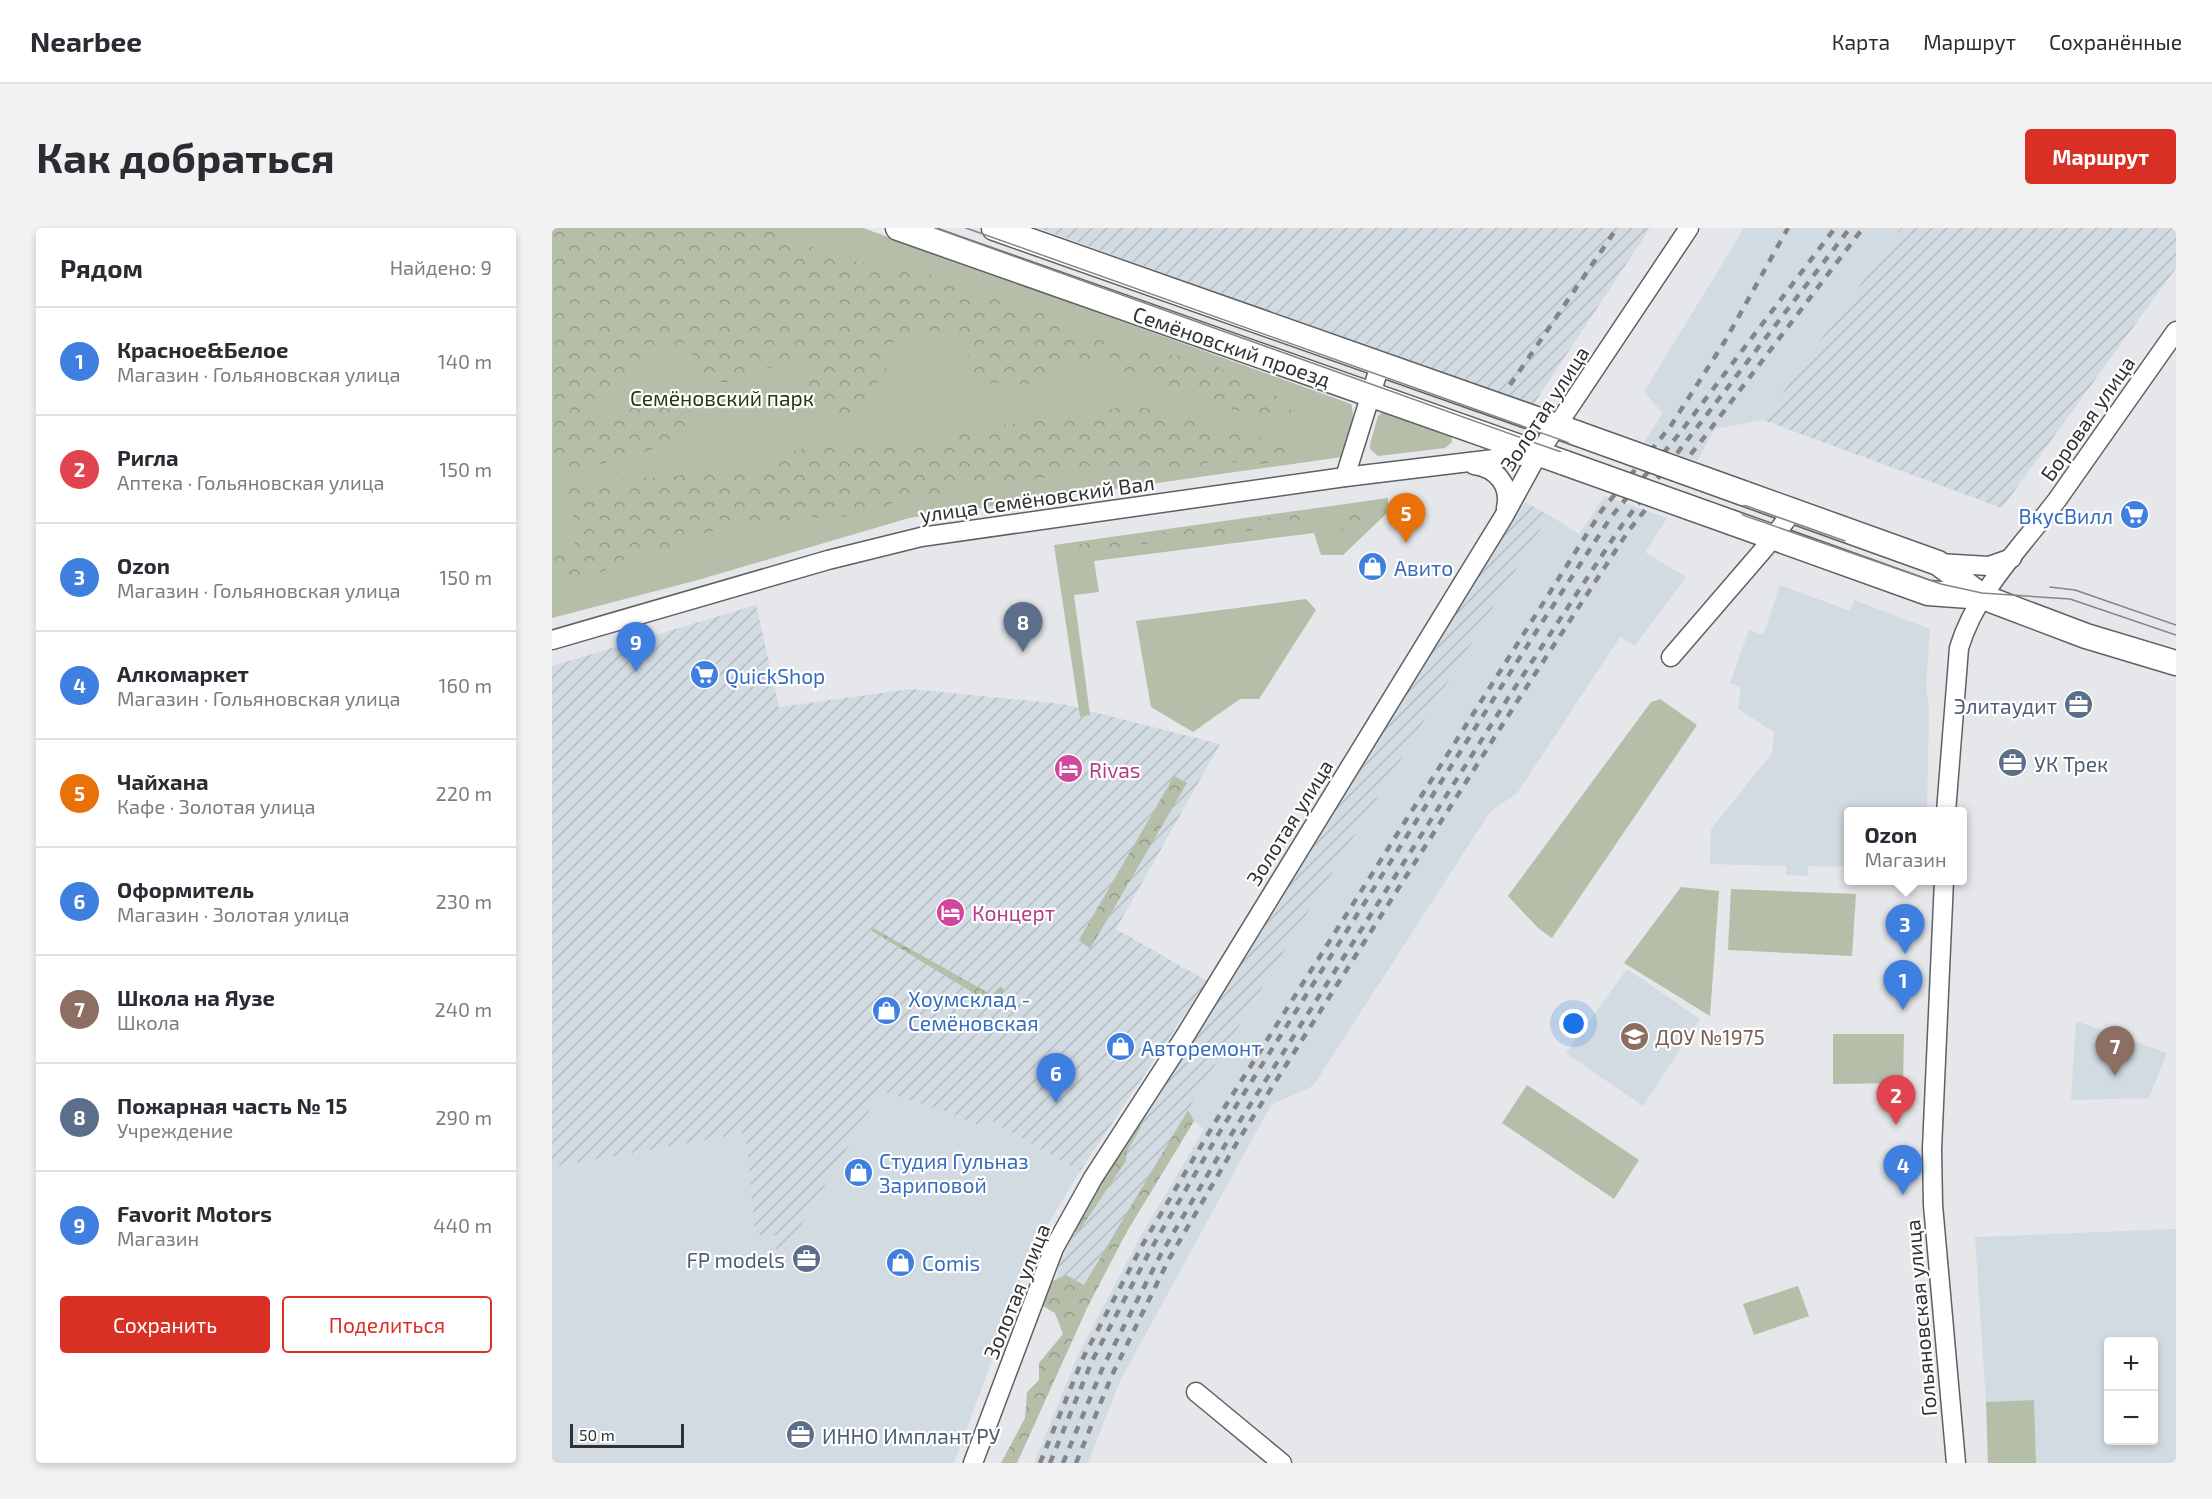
<!DOCTYPE html>
<html lang="ru">
<meta charset="utf-8">
<style>
:root{--surface:#fff;--page:#f2f2f3;--text:#2b2b33;--muted:#7c7c81;--line:#e1e1e2;--accent:#d93025}
body{margin:0;font-family:"Exo 2",sans-serif;background:var(--page);color:var(--text)}
.controls{position:absolute;right:18px;bottom:18px;display:grid;overflow:hidden;border-radius:6px;box-shadow:0 3px 9px #0003}
.controls button{width:54px;height:54px;display:grid;place-items:center;padding:0;border:0;border-bottom:2px solid var(--line);background:var(--surface);color:var(--text);font:30px sans-serif}
.scale{position:absolute;left:18px;bottom:15px;width:114px;box-sizing:border-box;padding-left:6px;border:3px solid #303132;border-top:0;font-size:16px;line-height:21px;white-space:nowrap;color:#303132;-webkit-text-stroke:4px #fff;paint-order:stroke}
.you{position:absolute;left:1022px;top:796px;width:21px;height:21px;margin:-15px;border:4px solid #fff;border-radius:50%;background:#1a73e8;box-shadow:0 0 0 9px #1a73e833}
.badge{display:grid;place-items:center;width:39px;height:39px;border-radius:50%;background:var(--accent);color:#fff;font-size:20px;font-weight:700}
.pin{position:absolute;translate:-50% -50px;filter:drop-shadow(0 2px 3px #0008)}
.pin::after{content:'';position:absolute;top:32px;width:21px;height:18px;background:inherit;clip-path:polygon(0 0,100% 0,50% 100%)}
.popup{position:absolute;left:1292px;top:579px;width:123px;height:78px;box-sizing:border-box;display:grid;place-content:center;border-radius:6px;background:var(--surface);filter:drop-shadow(0 2px 4px #0005);font-size:20px;white-space:nowrap;color:var(--muted)}
.popup b{font-size:22px;color:var(--text)}
.popup::after{content:'';position:absolute;left:50%;top:100%;margin-left:-12px;border:12px solid transparent;border-top-color:var(--surface)}
.list{margin:0;padding:0;list-style:none}
h2{display:flex;justify-content:space-between;align-items:center;height:78px;margin:0;padding:0 24px;font-size:26px}
h2 small{font-size:20px;font-weight:400;color:var(--muted)}
.list li{display:grid;grid-template-columns:39px 1fr auto;gap:18px;align-items:center;box-sizing:border-box;height:108px;padding:0 24px;border-top:2px solid var(--line)}
.list b{display:block;font-size:22px;white-space:nowrap}
.list p{margin:0;font-size:20px;white-space:nowrap;color:var(--muted)}
.list em{font-size:20px;font-style:normal;color:var(--muted)}
.actions{display:flex;gap:12px;padding:18px 24px}
.actions a{flex:1;padding:14px 0;border:2px solid var(--accent);border-radius:6px;text-align:center;font-size:21px;color:var(--accent)}
.actions .main{background:var(--accent);color:#fff}
.map{position:relative;flex:none;width:1624px;height:1235px;overflow:hidden;border-radius:6px}
header{display:flex;align-items:center;gap:36px;box-sizing:border-box;height:84px;padding:0 30px;background:var(--surface);border-bottom:2px solid var(--line)}
header strong{font-size:28px}
nav{display:flex;gap:33px;margin-inline-start:auto;font-size:21px}
.intro{display:flex;align-items:center;justify-content:space-between;box-sizing:border-box;height:144px;padding:0 36px}
h1{margin:0;font-size:42px}
.button{padding:15px 27px;border-radius:6px;background:var(--accent);color:#fff;font-size:21px;font-weight:700}
main{display:flex;gap:36px;padding:0 36px}
aside{flex:1;background:var(--surface);border-radius:6px;box-shadow:0 3px 9px #0003}
.map>svg:first-child{display:block}
.built{fill:#d2dbe2;fill-rule:evenodd}
.industrial{fill:url(#industrial-furrows)}
.green{fill:#b4bea9}
.forest{fill:url(#forest-crowns)}
.lines{fill:none;stroke-linecap:round;stroke-linejoin:round}
.minor-casing{stroke:#5e6062;stroke-width:21}
.major-casing{stroke:#5e6062;stroke-width:27}
.minor{stroke:#fff;stroke-width:18}
.major{stroke:#fff;stroke-width:24}
.tram{stroke:#848587;stroke-width:1.5}
.rail{stroke:#848587;stroke-width:4.5;stroke-dasharray:8 8;stroke-linecap:butt}
.major-bridge-casing{stroke:#5e6062;stroke-width:27;stroke-linecap:butt}
.major-bridge{stroke:#fff;stroke-width:24}
.labels{text-anchor:middle;dominant-baseline:central;stroke-width:4.5;stroke-linejoin:round;paint-order:stroke}
.street-label{font-size:21px;fill:#303132;stroke:#fff}
.park-label{font-size:21px;fill:#263a04;stroke:#fff}
.shop-label{font-size:21px;fill:#366cbe;stroke:#fff;text-anchor:start}
.service-label{font-size:21px;fill:#4e5e75;stroke:#fff;text-anchor:end}
.hotel-label{font-size:21px;fill:#b23c85;stroke:#fff;text-anchor:start}
.education-label{font-size:21px;fill:#785e54;stroke:#fff;text-anchor:start}
</style>
<header>
<strong>Nearbee</strong>
<nav><a>Карта</a><a>Маршрут</a><a>Сохранённые</a></nav>
</header>
<div class="intro"><h1>Как добраться</h1><a class="button">Маршрут</a></div>
<main>
<aside>
<h2>Рядом<small>Найдено: 9</small></h2>
<ul class="list">
<li><span class="badge" style="background:#3f7fe0">1</span><div><b>Красное&amp;Белое</b><p>Магазин · Гольяновская улица</p></div><em>140 m</em></li>
<li><span class="badge" style="background:#e0444e">2</span><div><b>Ригла</b><p>Аптека · Гольяновская улица</p></div><em>150 m</em></li>
<li><span class="badge" style="background:#3f7fe0">3</span><div><b>Ozon</b><p>Магазин · Гольяновская улица</p></div><em>150 m</em></li>
<li><span class="badge" style="background:#3f7fe0">4</span><div><b>Алкомаркет</b><p>Магазин · Гольяновская улица</p></div><em>160 m</em></li>
<li><span class="badge" style="background:#e8710a">5</span><div><b>Чайхана</b><p>Кафе · Золотая улица</p></div><em>220 m</em></li>
<li><span class="badge" style="background:#3f7fe0">6</span><div><b>Оформитель</b><p>Магазин · Золотая улица</p></div><em>230 m</em></li>
<li><span class="badge" style="background:#8d6e63">7</span><div><b>Школа на Яузе</b><p>Школа</p></div><em>240 m</em></li>
<li><span class="badge" style="background:#5c6f8a">8</span><div><b>Пожарная часть № 15</b><p>Учреждение</p></div><em>290 m</em></li>
<li><span class="badge" style="background:#3f7fe0">9</span><div><b>Favorit Motors</b><p>Магазин</p></div><em>440 m</em></li>
</ul>
<div class="actions"><a class="main">Сохранить</a><a>Поделиться</a></div>
</aside>
<div class="map">
<svg width="1624" height="1235" viewBox="0 0 1624 1235">
<defs>
<pattern id="industrial-furrows" width="10" height="10" patternUnits="userSpaceOnUse" patternTransform="scale(1.5)"><rect width="10" height="10" fill="#d2dbe2"/><path d="M-1 1l2-2M0 10L10 0M9 11l2-2" fill="none" stroke="#b5bcc2"/></pattern>
<pattern id="forest-crowns" width="20" height="18" patternUnits="userSpaceOnUse" patternTransform="scale(1.5)"><rect width="20" height="18" fill="#b4bea9"/><path d="M2 6a3 3 0 1 1 6 0M12 15a3 3 0 1 1 6 0" fill="none" stroke="#939b8a"/></pattern>
</defs>
<rect width="100%" height="100%" fill="#e5e7ea"/>
<!-- built -->
<g class="built">
<polygon points="1192,0 1349,0 1211,192 1163,201 1145,233 1092,214 1111,185 1092,164"/>
<polygon points="1053,268 1115,290 1093,324 1134,349 1083,418 1068,409 966,564 938,584 761,858 719,877 568,1153 536,1235 482,1235 526,1127 586,1013 652,901 642,893 636,882 997,287 1027,306"/>
<polygon points="1228,357 1298,383 1302,372 1378,401 1374,458 1377,483 1375,583 1296,584 1296,639 1256,638 1256,648 1234,647 1234,638 1158,636 1159,601 1220,525 1222,504 1186,481 1189,459 1178,455 1197,402 1211,407"/>
<polygon points="1075,741 1148,791 1091,878 1014,825"/>
<polygon points="1524,793 1615,825 1597,870 1519,872"/>
<polygon points="329,863 398,885 426,898 432,889 528,943 482,1019 402,1235 0,1235 0,939 195,905 203,1007 224,1007 224,1038"/>
<path d="M1624,1001V1235H1484L1482,1172L1434,1174L1423,1009ZM1556,1114H1602V1212H1556Z"/>
</g>
<!-- industrial -->
<g class="industrial">
<polygon points="486,0 1098,0 981,177"/>
<polygon points="1349,0 1624,0 1624,40 1450,280 1211,192"/>
<polygon points="973,274 997,287 636,882 642,893 574,1005 536,1078 503,1057 510,1023"/>
<polygon points="204,377 227,479 359,461 510,476 668,516 564,701 655,753 528,943 432,889 427,898 398,885 329,863 224,1039 224,1007 203,1007 194,905 0,939 0,438"/>
</g>
<!-- green -->
<g class="green">
<path d="M0,0H311L799,176C805,193 795,212 790,229L357,290L146,352L0,390Z"/>
<polygon points="832,183 899,205 900,214 893,220 826,228 818,221 818,216 826,188"/>
<polygon points="836,270 836,284 791,327 769,327 762,305 542,333 547,364 522,367 538,487 528,489 502,317"/>
<polygon points="754,371 764,382 707,471 688,471 641,504 599,479 584,393"/>
<polygon points="1108,471 1145,497 1000,710 986,700 956,668 1099,474"/>
<polygon points="1129,659 1167,663 1158,788 1072,735"/>
<polygon points="1179,661 1304,666 1300,728 1176,722"/>
<polygon points="1281,806 1352,806 1351,855 1281,856"/>
<polygon points="975,857 1087,932 1062,971 950,895"/>
<polygon points="1246,1058 1257,1088 1202,1107 1191,1076"/>
<polygon points="1482,1172 1484,1235 1436,1235 1434,1174"/>
</g>
<!-- forest -->
<g class="forest">
<path d="M0,0H225L264,21L293,32L360,42L385,49L425,66L493,84L536,109L592,123L650,131L734,173L741,186L735,191L727,193L712,186H696L656,174L634,162L530,131L522,130C514,136 511,146 503,151C482,163 453,150 428,157L422,151L414,117C389,103 370,96 344,110L336,124L335,140L322,160L320,176L308,184L285,188L263,179L256,165L255,132L252,125L245,127L233,137L204,142L184,154H159L132,115L89,134L40,178L52,190L117,166L138,179C138,195 136,205 123,215L29,242L0,241Z"/>
<path d="M582,177L679,204L738,215L745,217L756,229L708,236L660,233L638,242L605,238H533L520,245L487,251L415,254L379,272L365,265H357L324,286L274,290L247,288L233,296L176,299L153,305L134,318L94,323L26,355H18L0,347V330C6,326 16,323 21,318C37,300 9,271 3,259H35L66,251L118,249L160,242L191,245L236,225L262,217L323,212L361,222L414,201L497,192Z"/>
<path d="M815,280L821,288L803,307C791,304 781,300 779,286L784,282Z"/>
<polygon points="762,283 767,289 762,295 520,325 517,321 522,317"/>
<polygon points="622,548 635,555 538,721 527,712"/>
<polygon points="321,700 440,767 449,758 452,763 444,776 441,777 320,703"/>
<polygon points="636,882 642,893 574,1005 536,1078 465,1235 449,1235 473,1190 475,1164 487,1152 487,1135 511,1106 503,1085 487,1076 494,1056 514,1047 532,1057"/>
<polygon points="583,896 590,898 574,925 574,933 527,1003 513,1007"/>
</g>
<g class="lines">
<defs>
<g id="minor">
<path d="M922,237C945,240 959,258 954,280"/>
<polyline points="793,249 828,137"/>
<polyline points="1386,335 1437,338 1460,330"/>
<polyline points="0,412 276,332 369,309 793,249 983,226"/>
<polyline points="1119,429 1212,321 1241,283"/>
<path d="M1394,584L1407,420C1424,363 1470,318 1505,272C1545,216 1584,159 1624,103"/>
<polyline points="1392,652 1380,921 1381,977 1404,1235"/>
<polyline points="644,1164 730,1235"/>
<polyline points="421,1235 502,1020 541,950 633,808 952,288 986,226 1137,0"/>
</g>
<g id="major">
<polyline points="346,0 1013,235"/>
<polyline points="442,0 1024,205"/>
<polyline points="1191,265 1386,335 1431,369 1534,408 1624,435"/>
<polyline points="1181,295 1376,365 1431,369"/>
</g>
</defs>
<!-- minor casing -->
<use href="#minor" class="minor-casing"/>
<!-- major casing -->
<use href="#major" class="major-casing"/>
<!-- minor -->
<use href="#minor" class="minor"/>
<!-- major -->
<use href="#major" class="major"/>
<!-- tram -->
<g class="tram">
<polyline points="383,0 992,218 1389,356 1430,365 1518,371 1624,407"/>
<polyline points="414,0 1293,313"/>
<polyline points="1498,359 1523,362 1624,397"/>
</g>
<!-- rail -->
<g class="rail">
<polyline points="958,157 1065,0"/>
<polyline points="488,1235 531,1130 591,1016 662,896 1050,282 1118,199 1173,113 1236,0"/>
<polyline points="498,1235 540,1133 599,1021 670,900 989,396 1059,289 1127,206 1283,0"/>
<polyline points="511,1235 551,1139 609,1026 679,907 960,464 1070,297 1298,0"/>
<polyline points="524,1235 560,1147 617,1031 687,911 968,469 1077,302 1147,216 1311,0"/>
</g>
<defs>
<g id="major-bridge">
<polyline points="1024,205 1191,265"/>
<polyline points="1013,235 1181,295"/>
</g>
</defs>
<!-- major-bridge casing -->
<use href="#major-bridge" class="major-bridge-casing"/>
<!-- major-bridge -->
<use href="#major-bridge" class="major-bridge"/>
</g>
<!-- icons -->
<defs>
<symbol id="supermarket-disc" viewBox="-11 -11 22 22"><circle r="9.5" fill="#3f7fe0" stroke="#fff"/><path d="M-6-5.5h2.5l.6 2H6L4.5 2H-2.5L-4.4-4H-6ZM-1.5 3.2a1.3 1.3 0 1 0 .1 0ZM3 3.2a1.3 1.3 0 1 0 .1 0Z" fill="#fff"/></symbol>
<symbol id="shop-disc" viewBox="-11 -11 22 22"><circle r="9.5" fill="#3f7fe0" stroke="#fff"/><path d="M-5-2.5h2.3a2.7 3.5 0 0 1 5.4 0H5L5.5 6h-11ZM-1.5-2.5h3a1.5 2.3 0 0 0-3 0Z" fill="#fff"/></symbol>
<symbol id="office-disc" viewBox="-11 -11 22 22"><circle r="9.5" fill="#5c6f8a" stroke="#fff"/><path d="M-6-3h4V-5.5h4V-3h4V5H-6ZM-1-4.5V-3h2v-1.5ZM-6 0V1H6V0Z" fill="#fff"/></symbol>
<symbol id="hotel-disc" viewBox="-11 -11 22 22"><circle r="9.5" fill="#d1479c" stroke="#fff"/><path d="M-6-4.5h1.5V1H6V5H4.5V3h-9V5H-6ZM-4 0a1.8 1.8 0 1 1 3.6 0ZM.5 0V-2.5h3Q6-2.5 6 0Z" fill="#fff"/></symbol>
<symbol id="school-disc" viewBox="-11 -11 22 22"><circle r="9.5" fill="#8d6e63" stroke="#fff"/><path d="M0-5L7-2L0 1L-7-2ZM-4 1L0 2.5L4 1V4Q0 6-4 4Z" fill="#fff"/></symbol>
</defs>
<g fill-rule="evenodd">
<use href="#supermarket-disc" x="1566" y="270" width="33" height="33"/>
<use href="#shop-disc" x="804" y="322" width="33" height="33"/>
<use href="#supermarket-disc" x="136" y="430" width="33" height="33"/>
<use href="#office-disc" x="1510" y="460" width="33" height="33"/>
<use href="#office-disc" x="1444" y="518" width="33" height="33"/>
<use href="#hotel-disc" x="500" y="524" width="33" height="33"/>
<use href="#hotel-disc" x="382" y="668" width="33" height="33"/>
<use href="#shop-disc" x="318" y="766" width="33" height="33"/>
<use href="#school-disc" x="1066" y="792" width="33" height="33"/>
<use href="#shop-disc" x="552" y="802" width="33" height="33"/>
<use href="#shop-disc" x="290" y="928" width="33" height="33"/>
<use href="#office-disc" x="238" y="1014" width="33" height="33"/>
<use href="#shop-disc" x="332" y="1018" width="33" height="33"/>
<use href="#office-disc" x="232" y="1190" width="33" height="33"/>
</g>
<g class="labels">
<!-- street labels -->
<g class="street-label">
<text transform="translate(680 118) rotate(19)">Семёновский проезд</text>
<text transform="translate(992 180) rotate(-57)">Золотая улица</text>
<text transform="translate(1535 190) rotate(-55)">Боровая улица</text>
<text transform="translate(485 270) rotate(-8)">улица Семёновский Вал</text>
<text transform="translate(737 594) rotate(-58)">Золотая улица</text>
<text transform="translate(464 1063) rotate(-68)">Золотая улица</text>
<text transform="translate(1368 1090) rotate(-95)">Гольяновская улица</text>
</g>
<!-- park labels -->
<g class="park-label">
<text x="170" y="169">Семёновский парк</text>
</g>
<!-- shop labels -->
<g class="shop-label">
<text x="1561" y="287" text-anchor="end">ВкусВилл</text>
<text x="842" y="339">Авито</text>
<text x="173" y="447">QuickShop</text>
<text x="356" y="770">Хоумсклад -<tspan x="356" dy="24">Семёновская</tspan></text>
<text x="589" y="819">Авторемонт</text>
<text x="327" y="932">Студия Гульназ<tspan x="327" dy="24">Зариповой</tspan></text>
<text x="370" y="1034">Comis</text>
</g>
<!-- service labels -->
<g class="service-label">
<text x="1505" y="477">Элитаудит</text>
<text x="1482" y="535" text-anchor="start">УК Трек</text>
<text x="233" y="1031">FP models</text>
<text x="270" y="1207" text-anchor="start">ИННО Имплант РУ</text>
</g>
<!-- hotel labels -->
<g class="hotel-label">
<text x="537" y="541">Rivas</text>
<text x="420" y="684">Концерт</text>
</g>
<!-- education labels -->
<g class="education-label">
<text x="1103" y="808">ДОУ №1975</text>
</g>
</g>
</svg>
<div class="controls">
<button>+</button>
<button>−</button>
</div>
<div class="scale">50 m</div>
<div class="you"></div>
<div class="pin badge" style="left:1351px;top:782px;background:#3f7fe0">1</div>
<div class="pin badge" style="left:1344px;top:897px;background:#e0444e">2</div>
<div class="pin badge" style="left:1353px;top:726px;background:#3f7fe0">3</div>
<div class="popup"><b>Ozon</b>Магазин</div>
<div class="pin badge" style="left:1351px;top:967px;background:#3f7fe0">4</div>
<div class="pin badge" style="left:854px;top:315px;background:#e8710a">5</div>
<div class="pin badge" style="left:504px;top:875px;background:#3f7fe0">6</div>
<div class="pin badge" style="left:1563px;top:848px;background:#8d6e63">7</div>
<div class="pin badge" style="left:471px;top:424px;background:#5c6f8a">8</div>
<div class="pin badge" style="left:84px;top:444px;background:#3f7fe0">9</div>
</div>
</main>
